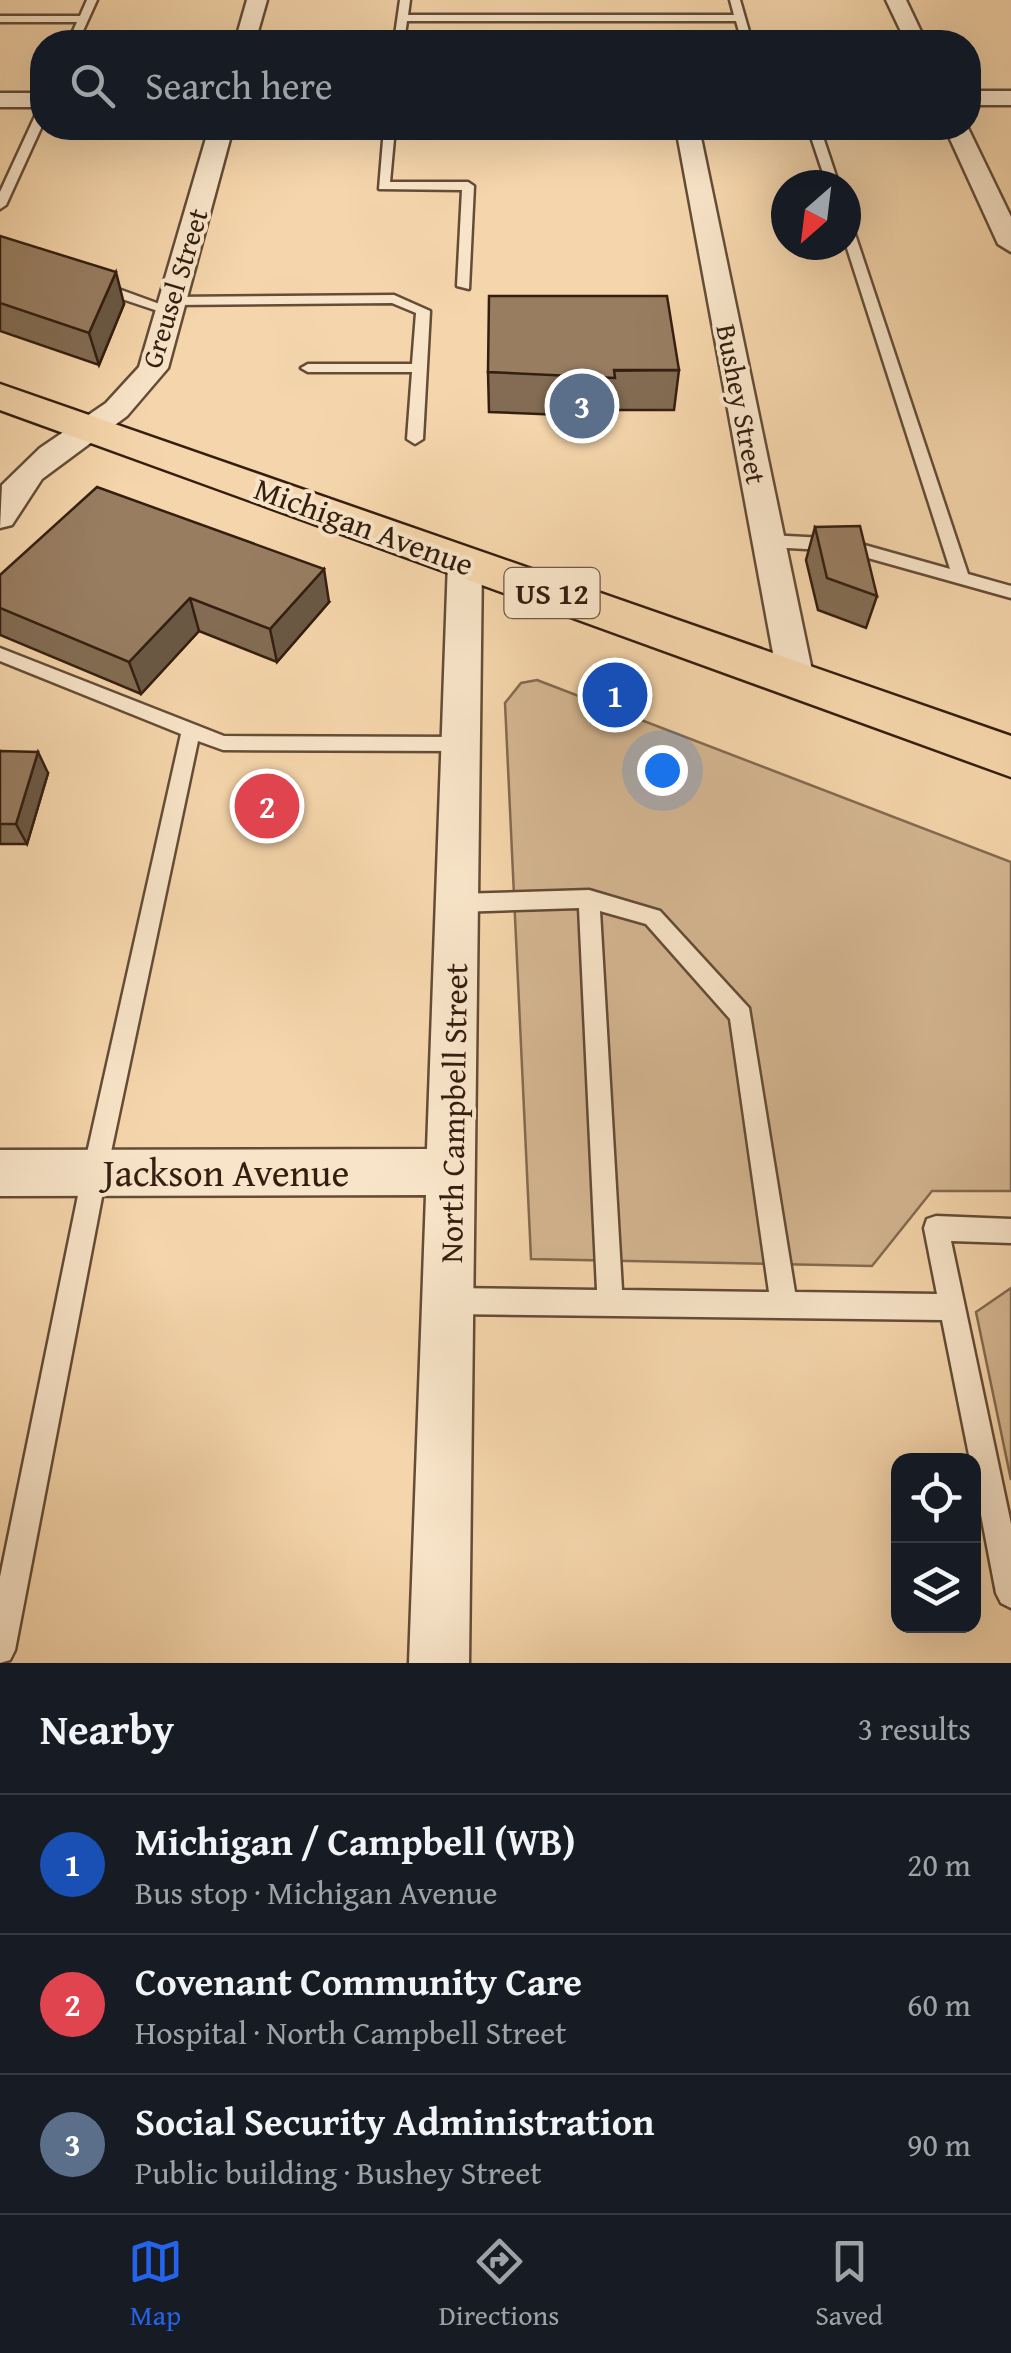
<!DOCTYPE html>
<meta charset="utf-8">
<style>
:root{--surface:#171b24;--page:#20242c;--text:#f1f3f6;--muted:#9ea1a6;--line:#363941;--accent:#2563eb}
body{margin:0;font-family:"Gentium Book Plus",serif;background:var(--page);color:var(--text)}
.controls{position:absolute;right:30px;bottom:30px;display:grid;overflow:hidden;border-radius:20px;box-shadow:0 10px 40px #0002}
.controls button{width:90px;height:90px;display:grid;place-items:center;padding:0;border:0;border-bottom:2px solid var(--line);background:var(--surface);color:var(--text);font:50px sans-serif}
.compass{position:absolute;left:771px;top:170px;width:90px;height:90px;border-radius:50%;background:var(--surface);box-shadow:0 10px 40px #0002;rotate:208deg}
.you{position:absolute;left:662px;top:770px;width:35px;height:35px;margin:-25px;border:8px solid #fff;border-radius:50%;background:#1a73e8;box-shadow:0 0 0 15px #1a73e833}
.badge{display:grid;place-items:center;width:65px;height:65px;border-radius:50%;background:var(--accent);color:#fff;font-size:32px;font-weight:700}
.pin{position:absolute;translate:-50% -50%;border:5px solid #fff;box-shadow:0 2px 10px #0006}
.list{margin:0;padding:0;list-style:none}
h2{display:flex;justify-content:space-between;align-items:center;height:130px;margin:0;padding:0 40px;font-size:42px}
h2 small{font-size:32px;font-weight:400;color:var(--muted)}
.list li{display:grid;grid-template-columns:65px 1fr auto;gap:30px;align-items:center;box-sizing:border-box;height:140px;padding:0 40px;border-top:2px solid var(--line)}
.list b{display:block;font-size:38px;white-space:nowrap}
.list p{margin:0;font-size:32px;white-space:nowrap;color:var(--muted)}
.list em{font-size:32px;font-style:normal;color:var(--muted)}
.icon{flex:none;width:55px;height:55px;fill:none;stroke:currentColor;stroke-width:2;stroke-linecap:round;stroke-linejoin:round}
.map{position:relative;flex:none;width:1011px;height:1663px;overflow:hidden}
.search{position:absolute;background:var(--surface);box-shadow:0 10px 40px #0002;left:30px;right:30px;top:30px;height:110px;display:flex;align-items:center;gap:25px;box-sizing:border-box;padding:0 35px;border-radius:40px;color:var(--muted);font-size:38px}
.sheet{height:550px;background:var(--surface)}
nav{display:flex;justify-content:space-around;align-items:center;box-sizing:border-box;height:140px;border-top:2px solid var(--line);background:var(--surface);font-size:28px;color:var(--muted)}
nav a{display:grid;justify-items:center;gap:5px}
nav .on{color:var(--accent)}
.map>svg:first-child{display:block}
.green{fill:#d4b691;stroke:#846a50;stroke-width:2.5}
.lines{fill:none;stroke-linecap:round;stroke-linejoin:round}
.lane-casing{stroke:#644c37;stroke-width:5}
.street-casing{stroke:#644c37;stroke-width:5}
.primary-casing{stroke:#341e10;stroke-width:5}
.lane{fill:#f8e4c8;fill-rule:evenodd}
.street{fill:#f8e4c8;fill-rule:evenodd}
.primary{fill:#f5d5ab;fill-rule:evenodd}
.wall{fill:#836c53;stroke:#341e10;stroke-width:2.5}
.shaded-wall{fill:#6a5844;stroke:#341e10;stroke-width:2.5}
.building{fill:#987d61;stroke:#341e10;stroke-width:2.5}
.labels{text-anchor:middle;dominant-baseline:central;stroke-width:8;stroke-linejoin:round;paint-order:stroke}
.far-street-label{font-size:28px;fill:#341e10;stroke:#f8e4c8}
.shield{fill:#f8e4c8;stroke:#6f5947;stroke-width:2.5}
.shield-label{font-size:30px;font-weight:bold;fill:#341e10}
.street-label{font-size:32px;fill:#341e10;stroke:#f8e4c8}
.near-street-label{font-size:38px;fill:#341e10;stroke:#f8e4c8}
</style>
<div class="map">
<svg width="1011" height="1663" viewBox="0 0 1011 1663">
<rect width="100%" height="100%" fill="#f5d5ab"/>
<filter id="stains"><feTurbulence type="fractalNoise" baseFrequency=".002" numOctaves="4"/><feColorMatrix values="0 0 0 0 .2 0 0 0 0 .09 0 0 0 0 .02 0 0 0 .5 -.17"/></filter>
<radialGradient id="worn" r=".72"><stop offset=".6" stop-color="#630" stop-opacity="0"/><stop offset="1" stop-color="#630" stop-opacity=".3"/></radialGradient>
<!-- green -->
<g class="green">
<polygon points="537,680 1011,862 1011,1191 932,1191 872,1266 531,1259 505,703 521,683"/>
<polygon points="1011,1288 1011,1480 976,1312"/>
</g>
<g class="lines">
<defs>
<g id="lane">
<polygon points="87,0 97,0 78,42 68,42 77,22 0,22 0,16 80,16"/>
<polygon points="400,0 410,0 408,15 734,15 730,0 740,0 752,42 742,42 736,21 407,21 404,42 394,42"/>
<polygon points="42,111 42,126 6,205 0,209 0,192 36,114"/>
<polygon points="384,128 395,128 390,182 468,182 474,186 469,289 457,286 462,190 379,189"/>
<polygon points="808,128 820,128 839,185 827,185"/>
<polygon points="846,221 852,225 968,574 1011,586 1011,598 843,551 769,547 761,541 769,535 843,539 950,569 846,245"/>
<polygon points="92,283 102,283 176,310 164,313 92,289"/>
<polygon points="394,295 430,311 423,439 415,444 407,439 412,372 308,372 301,368 308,364 412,364 416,313 392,303 172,305 165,301 172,297"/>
<polygon points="0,648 224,736 462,737 471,744 462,751 223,750 198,741 107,1171 15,1650 10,1660 0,1663 0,1577 83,1171 181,734 0,661"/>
<path d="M589,890L660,911L749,1008L795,1292L937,1294L924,1228L927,1219L936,1216L1011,1219V1243L951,1241L1011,1524V1608L1001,1603L996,1593L974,1478V1460H970L942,1320L449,1314L440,1310L436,1301L440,1292L449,1288L597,1290L579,908L458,912L451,909L448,903L451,897L458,894ZM600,911L646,924L730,1019L769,1292L622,1290Z"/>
</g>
<g id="street">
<polygon points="247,0 267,0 255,42 235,42"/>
<polygon points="886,0 906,0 926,42 906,42"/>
<rect x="968" y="91" width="43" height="14"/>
<rect x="0" y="93" width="42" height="14"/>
<polygon points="209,128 233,128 168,368 127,416 42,479 12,525 0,528 2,485 40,448 106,403 139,367"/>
<polygon points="676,128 699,128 814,680 809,689 796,693 783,689 778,680"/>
<polygon points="945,128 968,128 1011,217 1011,252 998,244"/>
<polygon points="465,551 477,554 482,562 469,1663 409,1663 426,1195 0,1196 0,1150 427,1149 448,562 453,554"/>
</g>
<polygon id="primary" points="0,384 1011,736 1011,777 0,410"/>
</defs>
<!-- lane casing -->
<use href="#lane" class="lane-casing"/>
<!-- street casing -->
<use href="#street" class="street-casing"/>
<!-- primary casing -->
<use href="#primary" class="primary-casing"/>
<!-- lane -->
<use href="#lane" class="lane"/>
<!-- street -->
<use href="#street" class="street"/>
<!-- primary -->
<use href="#primary" class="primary"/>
</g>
<!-- wall -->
<g class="wall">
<polygon points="0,236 124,304 99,365 0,331"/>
<polygon points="679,370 674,410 612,410 612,417 489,412 488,372"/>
<polygon points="815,527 877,596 866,628 818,610 806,560"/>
<polygon points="0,575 329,602 277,662 199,631 141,694 0,635"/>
<polygon points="0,751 48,773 27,844 0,844"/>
</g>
<!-- shaded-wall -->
<g class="shaded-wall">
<polygon points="116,272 124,304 99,365 89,333"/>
<polygon points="324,569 329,602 277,662 270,629"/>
<polygon points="190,598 199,631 141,694 129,662"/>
<polygon points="38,752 48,773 27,844 16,824"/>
</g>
<!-- building -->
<g class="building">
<polygon points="0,236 116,272 89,333 0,303"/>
<polygon points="489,296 667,296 679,370 614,370 615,378 488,372"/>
<polygon points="97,487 324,569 270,629 190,598 129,662 0,608 0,575"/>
<polygon points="860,526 877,596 827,578 815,527"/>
<polygon points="0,751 38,752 16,824 0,824"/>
</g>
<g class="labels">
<!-- far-street labels -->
<g class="far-street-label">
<text transform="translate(174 288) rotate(-73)">Greusel Street</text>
<text transform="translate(742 404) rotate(79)">Bushey Street</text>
</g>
<!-- shield labels -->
<rect class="shield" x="504.5" y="568" width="95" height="50" rx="8"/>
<g class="shield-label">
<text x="552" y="593">US 12</text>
</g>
<!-- street labels -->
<g class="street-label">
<text transform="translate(364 526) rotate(20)">Michigan Avenue</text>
<text transform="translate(453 1113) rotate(-89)">North Campbell Street</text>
</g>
<!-- near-street labels -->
<g class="near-street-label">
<text x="226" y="1172">Jackson Avenue</text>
</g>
</g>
<rect width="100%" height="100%" filter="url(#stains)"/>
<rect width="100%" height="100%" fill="url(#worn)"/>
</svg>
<div class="controls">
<button><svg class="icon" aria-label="locate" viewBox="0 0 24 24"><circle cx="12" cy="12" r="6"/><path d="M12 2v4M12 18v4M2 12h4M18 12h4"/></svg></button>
<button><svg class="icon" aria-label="layers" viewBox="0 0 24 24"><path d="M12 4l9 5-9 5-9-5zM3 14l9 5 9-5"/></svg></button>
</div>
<svg class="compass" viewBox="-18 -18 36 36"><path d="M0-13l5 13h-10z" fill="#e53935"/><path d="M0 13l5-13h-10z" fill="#9ea1a6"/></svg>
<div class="you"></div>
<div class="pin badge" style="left:615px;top:695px;background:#1a4fb4">1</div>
<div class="pin badge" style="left:267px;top:806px;background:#e0444e">2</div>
<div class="pin badge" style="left:582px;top:406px;background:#5c6f8a">3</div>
<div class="search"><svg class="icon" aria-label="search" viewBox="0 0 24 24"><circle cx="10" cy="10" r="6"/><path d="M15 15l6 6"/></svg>Search here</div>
</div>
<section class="sheet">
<h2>Nearby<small>3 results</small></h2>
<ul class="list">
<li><span class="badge" style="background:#1a4fb4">1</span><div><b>Michigan / Campbell (WB)</b><p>Bus stop · Michigan Avenue</p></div><em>20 m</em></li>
<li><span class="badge" style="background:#e0444e">2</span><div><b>Covenant Community Care</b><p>Hospital · North Campbell Street</p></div><em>60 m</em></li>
<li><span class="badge" style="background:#5c6f8a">3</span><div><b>Social Security Administration</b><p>Public building · Bushey Street</p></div><em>90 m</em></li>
</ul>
</section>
<nav>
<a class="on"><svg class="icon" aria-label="map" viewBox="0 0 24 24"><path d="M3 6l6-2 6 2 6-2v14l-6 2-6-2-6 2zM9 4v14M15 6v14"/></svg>Map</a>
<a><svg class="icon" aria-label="directions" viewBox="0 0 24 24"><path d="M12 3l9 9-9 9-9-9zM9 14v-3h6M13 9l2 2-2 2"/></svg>Directions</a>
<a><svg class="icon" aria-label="saved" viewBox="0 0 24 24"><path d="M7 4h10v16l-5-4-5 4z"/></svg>Saved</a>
</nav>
